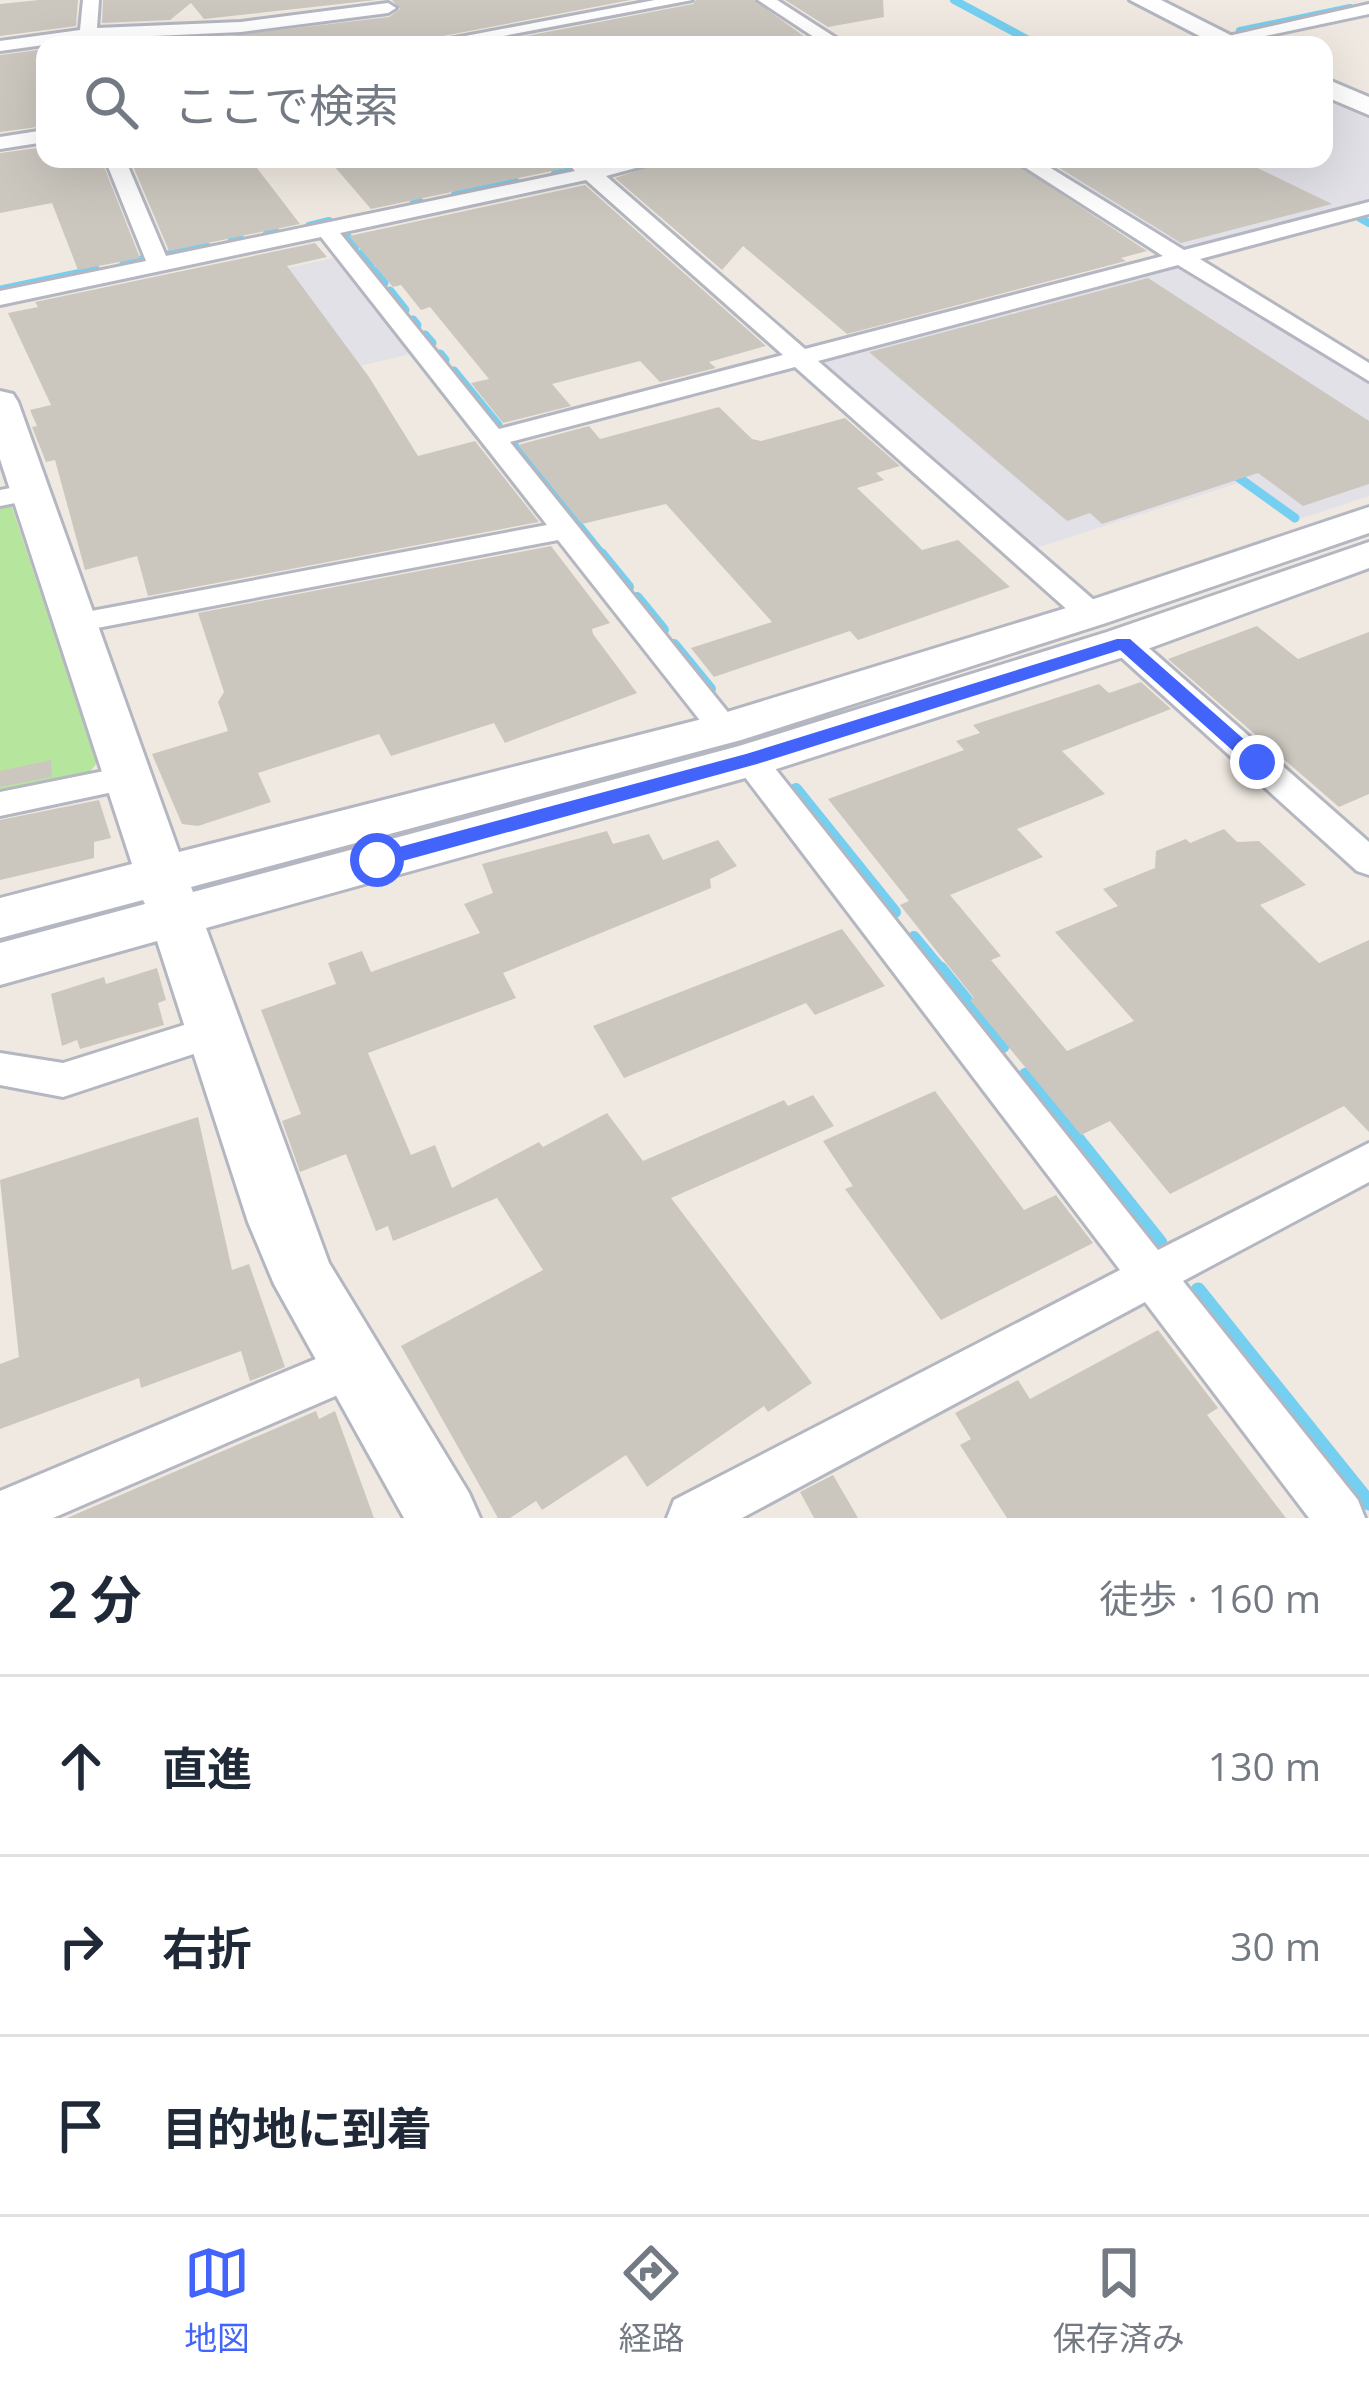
<!DOCTYPE html>
<html lang="ja">
<meta charset="utf-8">
<style>
:root{--surface:#fff;--page:#f2f2f3;--text:#1f2937;--muted:#747a83;--line:#e0e1e3;--accent:#4264fb}
body{margin:0;font-family:"Open Sans","Noto Sans JP",sans-serif;background:var(--page);color:var(--text)}
.stop{position:absolute;width:36px;height:36px;margin:-27px;border:9px solid #4264fb;border-radius:50%;background:#fff}
.stop.end{background:#4264fb;border-color:#fff;box-shadow:0 3px 12px #0008}
.list{margin:0;padding:0;list-style:none}
h2{display:flex;justify-content:space-between;align-items:center;height:156px;margin:0;padding:0 48px;font-size:51px}
h2 small{font-size:39px;font-weight:400;color:var(--muted)}
.list li{display:grid;grid-template-columns:78px 1fr auto;gap:36px;align-items:center;box-sizing:border-box;height:180px;padding:0 48px;border-top:3px solid var(--line)}
.list b{display:block;font-size:45px;white-space:nowrap}
.list em{font-size:39px;font-style:normal;color:var(--muted)}
.icon{flex:none;width:66px;height:66px;fill:none;stroke:currentColor;stroke-width:2;stroke-linecap:round;stroke-linejoin:round}
.map{position:relative;flex:none;width:1369px;height:1518px;overflow:hidden}
.search{position:absolute;background:var(--surface);box-shadow:0 12px 48px #0002;left:36px;right:36px;top:36px;height:132px;display:flex;align-items:center;gap:30px;box-sizing:border-box;padding:0 42px;border-radius:24px;color:var(--muted);font-size:45px}
.sheet{height:696px;background:var(--surface)}
nav{display:flex;justify-content:space-around;align-items:center;box-sizing:border-box;height:168px;border-top:3px solid var(--line);background:var(--surface);font-size:33px;color:var(--muted)}
nav a{display:grid;justify-items:center;gap:6px}
nav .on{color:var(--accent)}
.map>svg:first-child{display:block}
.industrial{fill:#e3e1e8}
.green{fill:#b6e59e}
.lines{fill:none;stroke-linecap:round;stroke-linejoin:round}
.stream-far3{stroke:#75cff0;stroke-width:8}
.stream-far2{stroke:#75cff0;stroke-width:9}
.stream-far1{stroke:#75cff0;stroke-width:12}
.stream{stroke:#75cff0;stroke-width:15}
.building{fill:#cbc7bf}
.street-casing{stroke:#b4b7c1;stroke-width:6}
.secondary-casing{stroke:#b4b7c1;stroke-width:6}
.street{fill:#fff;fill-rule:evenodd}
.secondary{fill:#fff;fill-rule:evenodd}
.route{fill:#4264fb}
</style>
<div class="map">
<svg width="1369" height="1518" viewBox="0 0 1369 1518">
<rect width="100%" height="100%" fill="#efe9e1"/>
<!-- industrial -->
<g class="industrial">
<polygon points="1324,97 1369,118 1369,202 1186,249 1039,159 1324,159"/>
<polygon points="337,257 414,353 231,397 168,295"/>
<polygon points="1180,263 1369,382 1369,496 1300,519 1010,308"/>
<polygon points="1006,309 1241,482 1033,549 818,359"/>
</g>
<!-- green -->
<polygon class="green" points="5,502 12,507 97,763 87,775 0,793 0,503"/>
<g class="lines">
<!-- stream-far3 -->
<g class="stream-far3">
<polyline points="954,0 1038,45"/>
<polyline points="1240,31 1350,8"/>
<polyline points="1174,45 1196,40"/>
<polyline points="555,174 571,171"/>
<polyline points="455,195 516,182"/>
<polyline points="413,204 420,202"/>
<polyline points="1360,218 1369,223"/>
<polyline points="309,226 329,221"/>
<polyline points="267,234 276,232"/>
<polyline points="344,234 350,241"/>
<polyline points="232,241 241,240"/>
</g>
<!-- stream-far2 -->
<g class="stream-far2">
<polyline points="348,238 355,247"/>
<polyline points="232,241 241,240"/>
<polyline points="360,254 370,266"/>
<polyline points="168,255 207,247"/>
<polyline points="124,264 142,260"/>
<polyline points="374,271 384,283"/>
<polyline points="0,290 96,270"/>
<polyline points="390,291 405,310"/>
<polyline points="413,320 417,325"/>
<polyline points="425,335 432,343"/>
<polyline points="440,354 445,360"/>
<polyline points="454,371 498,425"/>
<polyline points="513,444 604,557"/>
<polyline points="1228,470 1295,518"/>
</g>
<!-- stream-far1 -->
<g class="stream-far1">
<polyline points="601,554 628,587"/>
<polyline points="637,598 663,630"/>
<polyline points="674,645 710,689"/>
<polyline points="796,789 895,912"/>
<polyline points="914,937 943,972"/>
</g>
<!-- stream -->
<g class="stream">
<polyline points="940,969 1002,1046"/>
<polyline points="1026,1075 1160,1243"/>
<polyline points="1198,1290 1369,1503"/>
</g>
</g>
<!-- building -->
<g class="building">
<polygon points="39,0 78,0 76,26 0,36 0,4"/>
<polygon points="103,0 376,0 204,19 191,3 170,20 102,23"/>
<polygon points="392,0 631,0 422,40 419,45 227,45 220,37 389,17 400,9"/>
<polygon points="696,0 754,0 816,45 480,45 693,4"/>
<polygon points="785,0 883,0 884,17 828,27"/>
<polygon points="45,49 45,126 0,132 0,55"/>
<polygon points="45,147 45,159 101,159 140,258 78,270 52,203 0,213 0,153"/>
<polygon points="130,159 250,159 300,224 169,251"/>
<polygon points="328,159 560,159 566,168 371,209"/>
<polygon points="673,159 1008,159 1147,251 1121,258 1126,261 847,334 743,246 722,270 615,178"/>
<polygon points="1045,159 1239,159 1332,204 1181,243"/>
<polygon points="585,185 766,346 709,362 716,368 660,382 640,361 552,384 571,406 503,423 471,383 489,379 430,307 421,310 401,285 393,287 349,236"/>
<polygon points="315,243 327,257 287,266 369,377 418,456 475,441 539,522 148,596 137,556 85,570 55,460 46,462 32,427 37,426 30,410 51,405 8,313 38,307 35,302"/>
<polygon points="1148,278 1369,421 1369,484 1303,506 1258,473 1102,524 1090,513 1067,521 869,352"/>
<polygon points="719,407 752,439 761,441 845,418 900,466 876,473 884,480 857,488 922,550 958,540 1010,587 858,640 850,631 714,677 691,648 772,622 666,504 582,524 518,445 589,426 600,439"/>
<polygon points="551,546 610,623 592,629 593,634 637,693 505,743 494,723 391,756 379,734 258,773 271,802 198,826 182,824 152,754 228,731 218,702 224,692 198,613"/>
<polygon points="1257,626 1298,659 1369,632 1369,794 1339,807 1168,659"/>
<polygon points="1141,682 1171,709 1062,751 1105,794 1017,829 1043,857 950,895 1001,956 991,960 1067,1051 1134,1021 1055,932 1118,906 1103,889 1155,868 1156,851 1186,839 1190,843 1224,829 1237,842 1259,841 1306,885 1260,905 1319,963 1369,940 1369,1132 1344,1106 1170,1194 1110,1121 1081,1135 970,1000 974,998 900,905 909,901 828,799 964,750 956,741 980,733 973,725 1099,684 1109,693"/>
<polygon points="51,760 52,777 0,787 0,771"/>
<polygon points="99,800 111,838 94,842 94,858 0,880 0,820"/>
<polygon points="607,831 613,844 649,834 663,860 718,840 737,866 710,879 711,888 503,973 516,998 368,1053 411,1155 435,1145 452,1188 539,1142 543,1147 607,1113 643,1161 784,1100 788,1106 813,1095 834,1126 671,1198 812,1383 768,1412 764,1406 647,1487 626,1455 542,1510 536,1501 510,1518 498,1518 401,1346 543,1270 497,1198 393,1241 388,1226 376,1231 346,1154 300,1172 282,1121 301,1114 261,1010 336,984 328,963 362,951 371,972 480,933 464,904 493,893 482,864"/>
<polygon points="842,929 885,986 815,1015 806,1003 624,1078 593,1026"/>
<polygon points="157,968 166,1000 158,1003 164,1025 80,1049 77,1040 62,1046 51,994 104,977 106,984"/>
<polygon points="935,1091 1024,1210 1056,1195 1093,1243 941,1320 845,1189 853,1186 823,1141"/>
<polygon points="198,1117 232,1270 249,1264 285,1367 250,1381 241,1351 141,1388 139,1378 0,1429 0,1364 19,1357 0,1180"/>
<polygon points="1158,1330 1218,1408 1207,1415 1286,1518 1007,1518 960,1445 971,1439 955,1413 1018,1380 1030,1399"/>
<polygon points="316,1411 319,1419 335,1411 374,1518 67,1518"/>
<polygon points="833,1475 858,1518 814,1518 800,1492"/>
</g>
<g class="lines">
<defs>
<g id="street">
<polygon points="83,0 99,0 97,28 241,22 388,3 396,8 388,13 241,32 88,39 0,51 0,41 80,30"/>
<polygon points="655,0 692,0 456,45 423,44"/>
<polygon points="758,0 777,0 847,45 826,45"/>
<polygon points="1369,4 1369,14 1223,45 1189,45"/>
<polygon points="45,130 45,142 0,149 0,137"/>
<path d="M105,159H125L166,256L575,171L564,159H586L595,167L630,159H669L606,176L805,349L1163,256L1012,159H1036L1184,250L1369,202V214L1200,259L1369,363V381L1178,265L818,361L1102,607L1106,614L1091,623L1080,621L795,367L510,442L735,721L740,729L735,737H713L558,540L76,632L65,630L61,623L65,616L547,525L321,237L0,305V291L146,261ZM586,180L783,355L499,429L340,233Z"/>
<polygon points="31,484 45,492 41,498 0,506 0,490"/>
<polygon points="1123,632 1134,635 1369,842 1369,875 1357,871 1112,649 1108,642"/>
<polygon points="750,749 762,752 1158,1250 1369,1143 1369,1182 1183,1281 1358,1500 1365,1518 1309,1518 1145,1302 742,1518 667,1518 674,1500 1120,1270 738,768 733,760 738,752"/>
<polygon points="129,766 141,770 146,778 141,786 0,816 0,792"/>
<polygon points="216,1015 230,1020 235,1031 230,1042 63,1097 0,1085 0,1053 63,1063"/>
<polygon points="354,1343 370,1349 377,1365 370,1381 53,1518 0,1518 0,1491"/>
</g>
<g id="secondary">
<polygon points="1130,0 1161,0 1250,45 1217,45"/>
<polygon points="1324,78 1369,97 1369,115 1324,96"/>
<polygon points="0,391 13,394 18,402 179,852 714,716 1076,605 1369,507 1369,533 1106,623 741,740 191,887 193,892 739,746 1107,632 1369,542 1369,568 1139,652 767,772 206,928 329,1263 469,1493 480,1518 404,1518 274,1284 248,1222 157,941 0,985 0,943 145,904 143,900 0,938 0,898 132,864 0,459"/>
</g>
</defs>
<!-- street casing -->
<use href="#street" class="street-casing"/>
<!-- secondary casing -->
<use href="#secondary" class="secondary-casing"/>
<!-- street -->
<use href="#street" class="street"/>
<!-- secondary -->
<use href="#secondary" class="secondary"/>
</g>
<!-- route -->
<polygon class="route" points="1117,639 1130,639 1264,757 1264,766 1250,766 1120,650 757,764 377,868 367,860 377,853 746,754"/>
</svg>
<div class="stop" style="left:377px;top:860px"></div>
<div class="stop end" style="left:1257px;top:762px"></div>
<div class="search"><svg class="icon" aria-label="search" viewBox="0 0 24 24"><circle cx="10" cy="10" r="6"/><path d="M15 15l6 6"/></svg>ここで検索</div>
</div>
<section class="sheet">
<h2>2 分<small>徒歩 · 160 m</small></h2>
<ul class="list">
<li><svg class="icon" aria-label="ahead" viewBox="0 0 24 24"><path d="M12 20V5M6 11l6-6 6 6"/></svg><div><b>直進</b></div><em>130 m</em></li>
<li><svg class="icon" aria-label="right" viewBox="0 0 24 24"><path d="M7 20v-9h11M14 6l5 5-5 5"/></svg><div><b>右折</b></div><em>30 m</em></li>
<li><svg class="icon" aria-label="arrive" viewBox="0 0 24 24"><path d="M6 21V4h12l-3 4 3 4H6"/></svg><div><b>目的地に到着</b></div></li>
</ul>
</section>
<nav>
<a class="on"><svg class="icon" aria-label="map" viewBox="0 0 24 24"><path d="M3 6l6-2 6 2 6-2v14l-6 2-6-2-6 2zM9 4v14M15 6v14"/></svg>地図</a>
<a><svg class="icon" aria-label="directions" viewBox="0 0 24 24"><path d="M12 3l9 9-9 9-9-9zM9 14v-3h6M13 9l2 2-2 2"/></svg>経路</a>
<a><svg class="icon" aria-label="saved" viewBox="0 0 24 24"><path d="M7 4h10v16l-5-4-5 4z"/></svg>保存済み</a>
</nav>
